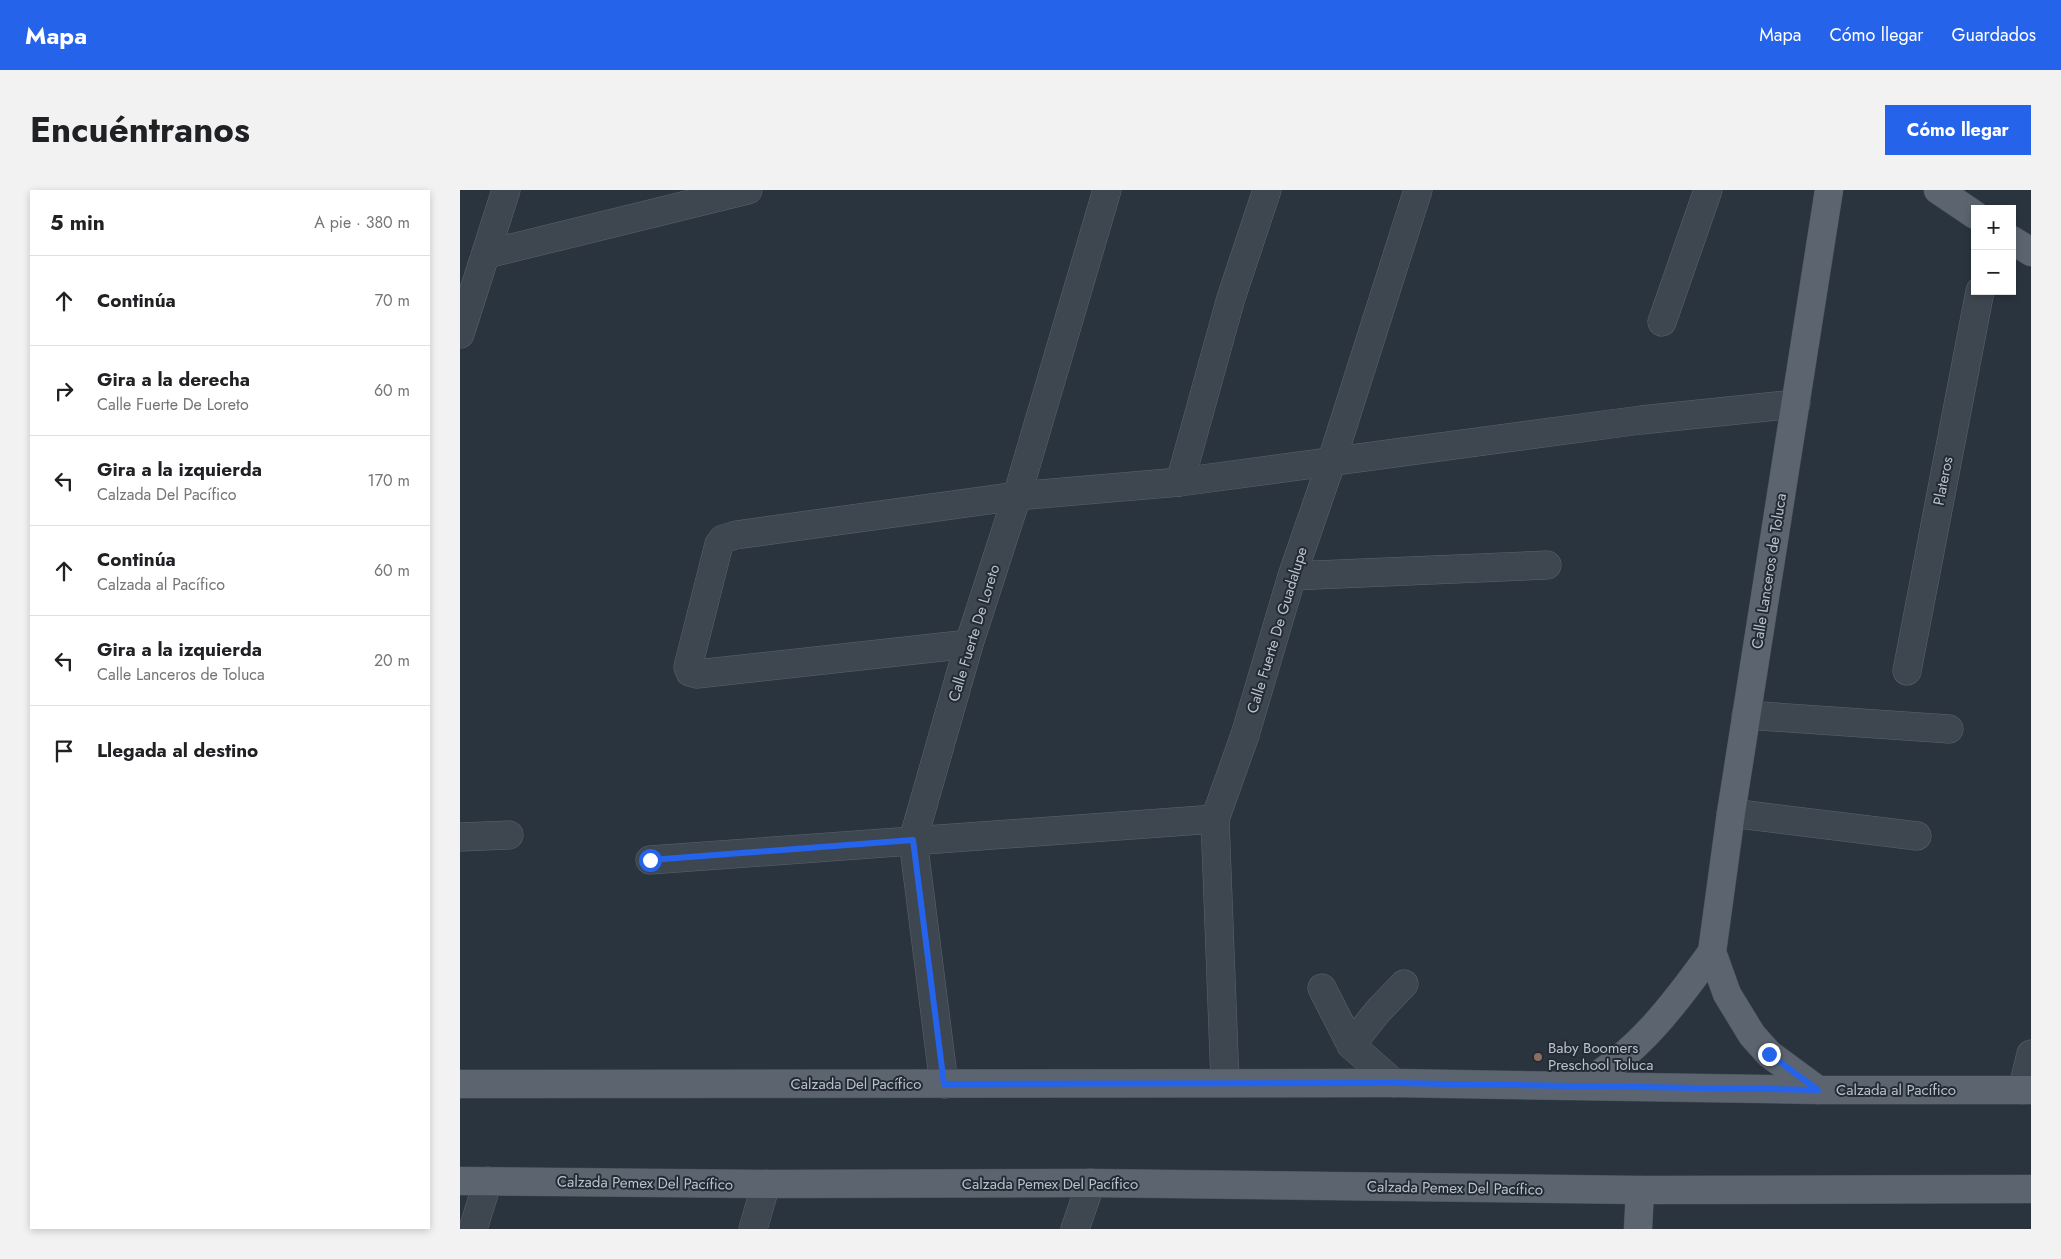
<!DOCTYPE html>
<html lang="es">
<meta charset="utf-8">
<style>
:root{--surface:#fff;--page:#f2f2f2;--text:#202124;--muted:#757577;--line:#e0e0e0;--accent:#2563eb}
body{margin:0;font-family:Jost,sans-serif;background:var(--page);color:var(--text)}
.controls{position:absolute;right:15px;top:15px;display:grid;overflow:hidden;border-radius:0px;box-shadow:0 2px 8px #0003}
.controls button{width:45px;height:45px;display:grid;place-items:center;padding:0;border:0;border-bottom:1px solid var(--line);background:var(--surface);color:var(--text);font:25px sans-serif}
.stop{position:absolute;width:15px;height:15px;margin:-11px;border:4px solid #2563eb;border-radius:50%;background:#fff}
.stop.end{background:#2563eb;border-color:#fff;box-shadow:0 1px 5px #0008}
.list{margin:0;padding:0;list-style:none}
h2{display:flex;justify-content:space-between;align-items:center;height:65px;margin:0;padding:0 20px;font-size:21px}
h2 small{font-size:16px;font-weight:400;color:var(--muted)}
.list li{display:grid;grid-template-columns:32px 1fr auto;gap:15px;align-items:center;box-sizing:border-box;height:90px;padding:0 20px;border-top:1px solid var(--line)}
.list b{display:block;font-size:19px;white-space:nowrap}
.list p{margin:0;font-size:16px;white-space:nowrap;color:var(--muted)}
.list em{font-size:16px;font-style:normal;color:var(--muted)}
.icon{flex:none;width:28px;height:28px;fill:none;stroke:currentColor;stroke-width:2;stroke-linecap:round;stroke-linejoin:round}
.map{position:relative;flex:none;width:1571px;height:1039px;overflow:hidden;border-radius:0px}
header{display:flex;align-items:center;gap:30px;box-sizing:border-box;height:70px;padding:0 25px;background:var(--accent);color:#fff}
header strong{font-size:24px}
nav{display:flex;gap:28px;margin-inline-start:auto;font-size:18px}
.intro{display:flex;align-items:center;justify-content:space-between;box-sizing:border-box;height:120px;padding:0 30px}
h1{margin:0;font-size:35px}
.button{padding:12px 22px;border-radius:0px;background:var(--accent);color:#fff;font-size:18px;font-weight:700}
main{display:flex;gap:30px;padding:0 30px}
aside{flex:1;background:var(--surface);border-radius:0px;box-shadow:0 2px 8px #0003}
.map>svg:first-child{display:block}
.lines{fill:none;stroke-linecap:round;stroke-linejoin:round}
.minor-casing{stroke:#5c646d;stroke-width:29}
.major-casing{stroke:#484f59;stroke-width:29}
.minor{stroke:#3e4650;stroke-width:28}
.major{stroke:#5c656f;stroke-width:28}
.route{stroke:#2563eb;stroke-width:6}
.education-dot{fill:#8d6e63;stroke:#232b35;stroke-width:2}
.labels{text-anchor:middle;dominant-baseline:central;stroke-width:4;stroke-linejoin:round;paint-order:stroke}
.street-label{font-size:15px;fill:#bbc1ca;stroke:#232b35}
.poi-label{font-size:15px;fill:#bbc1ca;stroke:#232b35;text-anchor:start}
</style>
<header>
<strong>Mapa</strong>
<nav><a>Mapa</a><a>Cómo llegar</a><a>Guardados</a></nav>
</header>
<div class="intro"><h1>Encuéntranos</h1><a class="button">Cómo llegar</a></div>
<main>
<aside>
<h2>5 min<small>A pie · 380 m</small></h2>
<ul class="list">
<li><svg class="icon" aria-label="ahead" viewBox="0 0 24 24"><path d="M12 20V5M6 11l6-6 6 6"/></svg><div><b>Continúa</b></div><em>70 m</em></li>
<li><svg class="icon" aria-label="right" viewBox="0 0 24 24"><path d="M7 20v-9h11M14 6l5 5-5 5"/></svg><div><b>Gira a la derecha</b><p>Calle Fuerte De Loreto</p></div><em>60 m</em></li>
<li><svg class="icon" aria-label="left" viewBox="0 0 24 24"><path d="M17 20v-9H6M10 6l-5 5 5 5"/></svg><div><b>Gira a la izquierda</b><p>Calzada Del Pacífico</p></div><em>170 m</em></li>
<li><svg class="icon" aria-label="ahead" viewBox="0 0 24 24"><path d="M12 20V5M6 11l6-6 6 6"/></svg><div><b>Continúa</b><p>Calzada al Pacífico</p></div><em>60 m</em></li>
<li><svg class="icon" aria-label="left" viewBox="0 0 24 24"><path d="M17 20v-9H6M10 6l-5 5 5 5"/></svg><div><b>Gira a la izquierda</b><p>Calle Lanceros de Toluca</p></div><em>20 m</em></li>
<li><svg class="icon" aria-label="arrive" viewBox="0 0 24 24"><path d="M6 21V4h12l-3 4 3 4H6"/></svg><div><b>Llegada al destino</b></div></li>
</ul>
</aside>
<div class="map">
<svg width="1571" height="1039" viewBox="0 0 1571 1039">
<rect width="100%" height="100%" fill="#2a343f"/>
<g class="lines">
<defs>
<g id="minor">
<polyline points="27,64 288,0"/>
<polyline points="1202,132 1248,0"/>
<polyline points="0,144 46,0"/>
<polyline points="720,292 771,108 807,0"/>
<polyline points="832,386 1087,375"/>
<polyline points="509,454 237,484 230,482 228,477 259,354 263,349 276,345 557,306 720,292 1181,230 1336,214"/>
<polyline points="1447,481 1520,101"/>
<polyline points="1286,525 1489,539"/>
<polyline points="1271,623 1457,646"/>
<polyline points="0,647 49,645"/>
<polyline points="190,670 755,629"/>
<polyline points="862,798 891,855"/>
<polyline points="765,893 755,629 785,545 832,386 871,273 958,0"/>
<polyline points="934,893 891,855 918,821 944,794"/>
<polyline points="484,894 453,650 509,454 557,306 647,0"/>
<polyline points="1562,900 1571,864"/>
<polyline points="13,1039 28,991"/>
<polyline points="293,1039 306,994"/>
<polyline points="615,1039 631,993"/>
</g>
<g id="major">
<polyline points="1478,0 1515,25"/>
<polyline points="1552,50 1571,62"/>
<polyline points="0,894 934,893 1358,900 1571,900"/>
<path d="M1121,895C1177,865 1216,812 1252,762"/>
<polyline points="1358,900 1309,864 1292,845 1267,804 1252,762 1271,623 1369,0"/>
<polyline points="0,991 306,994 631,993 1180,1000 1571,999"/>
<polyline points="1178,1039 1180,1000"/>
</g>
</defs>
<!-- minor casing -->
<use href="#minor" class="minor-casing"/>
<!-- major casing -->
<use href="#major" class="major-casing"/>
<!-- minor -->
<use href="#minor" class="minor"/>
<!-- major -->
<use href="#major" class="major"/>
</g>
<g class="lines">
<!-- route -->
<polyline class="route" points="190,670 453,650 484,894 934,893 1358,900 1309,864"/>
</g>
<!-- markers -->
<circle class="education-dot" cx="1078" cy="867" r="5"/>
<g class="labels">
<!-- street labels -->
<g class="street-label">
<text transform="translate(1483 291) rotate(-79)">Plateros</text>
<text transform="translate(1309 381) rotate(-81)">Calle Lanceros de Toluca</text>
<text transform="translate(817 440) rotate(-73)">Calle Fuerte De Guadalupe</text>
<text transform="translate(514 443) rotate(-73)">Calle Fuerte De Loreto</text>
<text x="396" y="894">Calzada Del Pacífico</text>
<text x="1436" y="900">Calzada al Pacífico</text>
<text transform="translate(185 993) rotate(1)">Calzada Pemex Del Pacífico</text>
<text x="590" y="994">Calzada Pemex Del Pacífico</text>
<text transform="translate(995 998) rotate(1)">Calzada Pemex Del Pacífico</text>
</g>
<!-- poi labels -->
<g class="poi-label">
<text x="1088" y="858">Baby Boomers<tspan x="1088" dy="17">Preschool Toluca</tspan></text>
</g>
</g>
</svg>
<div class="controls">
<button>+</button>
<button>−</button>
</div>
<div class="stop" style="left:190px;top:670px"></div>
<div class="stop end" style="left:1309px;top:864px"></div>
</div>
</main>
